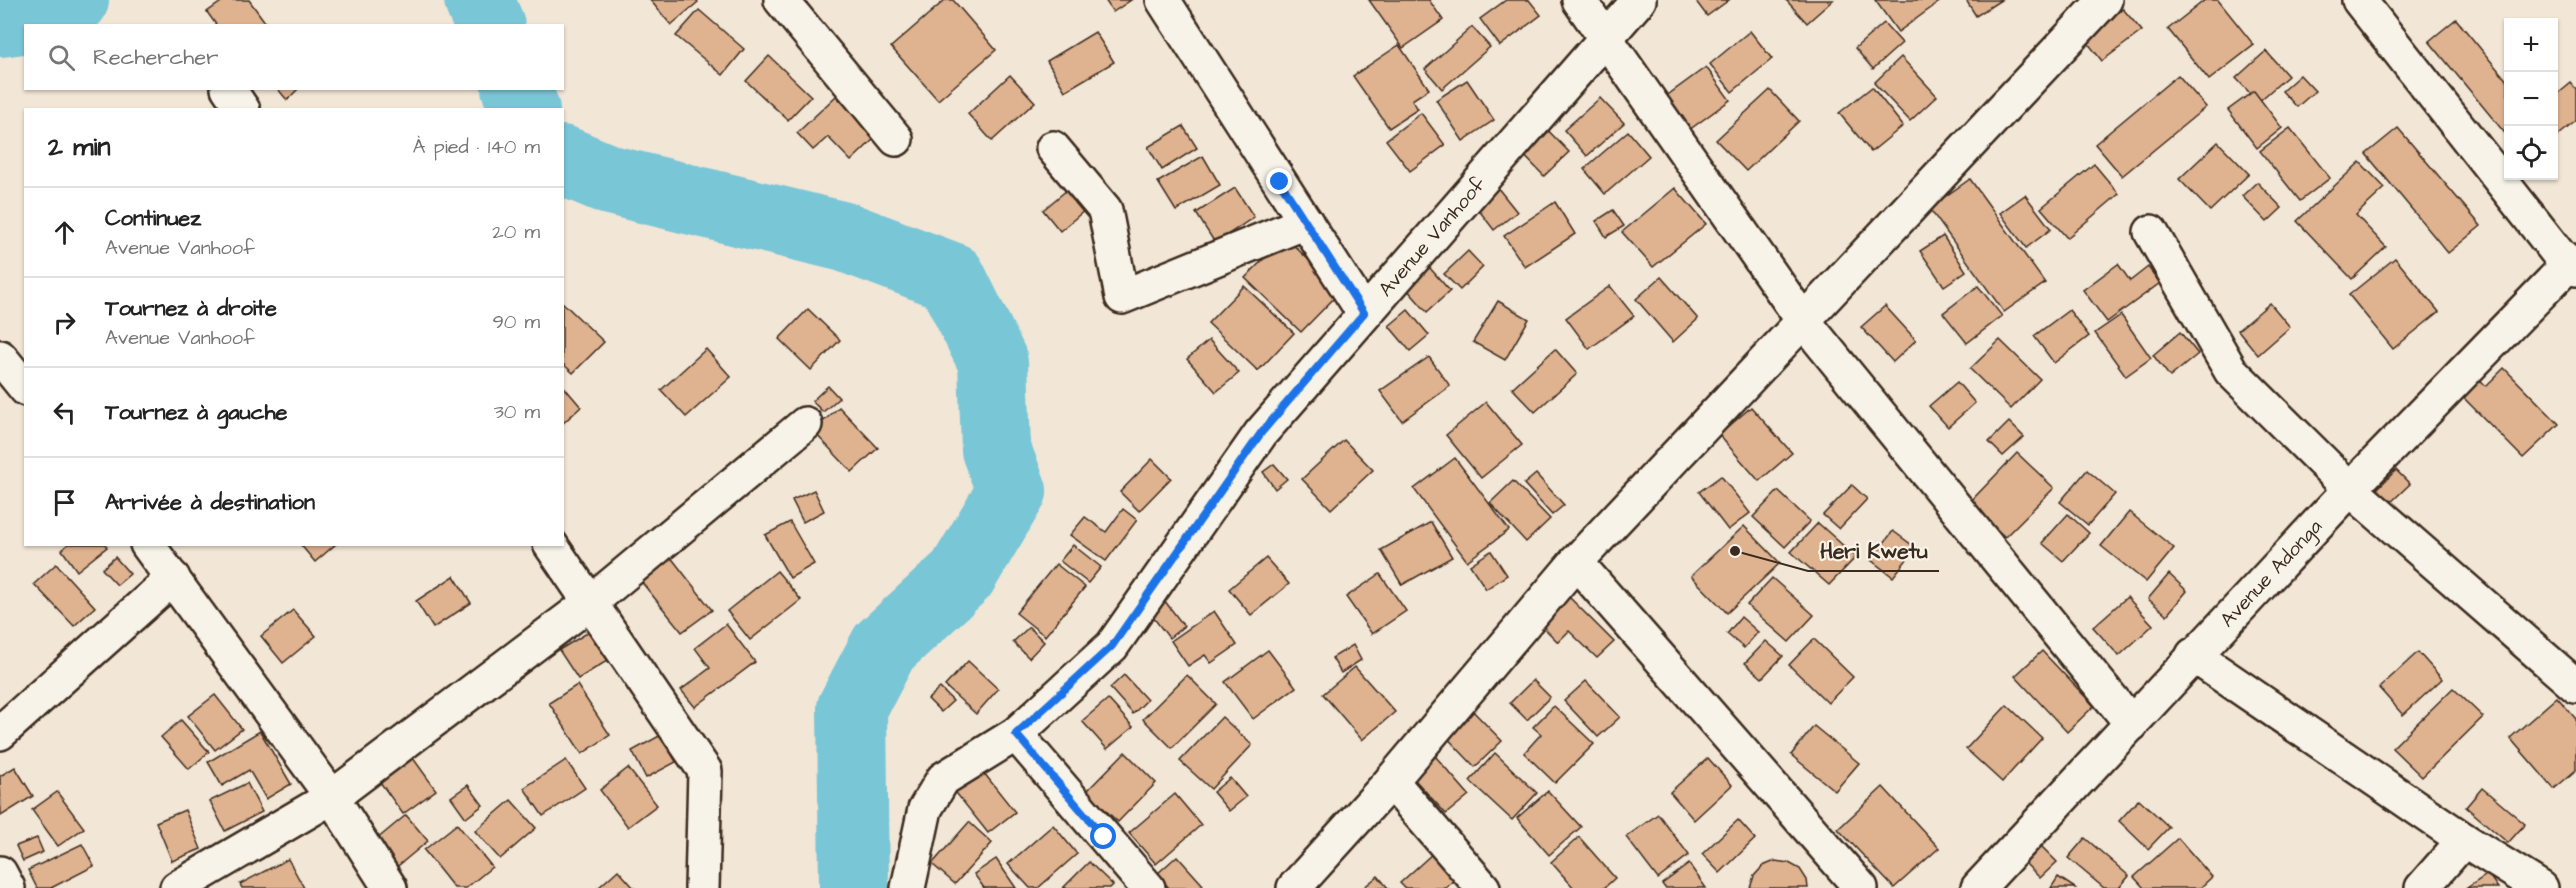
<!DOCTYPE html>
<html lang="fr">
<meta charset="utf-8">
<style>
:root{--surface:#fff;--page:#f2f2f2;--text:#222;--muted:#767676;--line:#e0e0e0}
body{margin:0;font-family:"Architects Daughter",sans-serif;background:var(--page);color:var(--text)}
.controls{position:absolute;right:18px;top:18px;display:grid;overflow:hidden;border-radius:0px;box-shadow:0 2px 4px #0004}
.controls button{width:54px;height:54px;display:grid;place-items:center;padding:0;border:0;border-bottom:2px solid var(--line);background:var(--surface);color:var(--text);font:30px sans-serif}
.stop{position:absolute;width:18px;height:18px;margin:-14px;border:4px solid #1a73e8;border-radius:50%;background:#fff}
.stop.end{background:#1a73e8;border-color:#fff;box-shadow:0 2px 6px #0008}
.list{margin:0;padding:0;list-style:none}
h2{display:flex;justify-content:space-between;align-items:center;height:78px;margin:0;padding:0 24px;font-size:26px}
h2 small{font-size:20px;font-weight:400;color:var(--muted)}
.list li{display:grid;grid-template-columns:39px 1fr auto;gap:18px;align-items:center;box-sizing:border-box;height:90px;padding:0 24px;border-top:2px solid var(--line)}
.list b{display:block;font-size:22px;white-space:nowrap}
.list p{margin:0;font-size:20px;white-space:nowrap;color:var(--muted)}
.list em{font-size:20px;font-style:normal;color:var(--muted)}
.icon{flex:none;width:33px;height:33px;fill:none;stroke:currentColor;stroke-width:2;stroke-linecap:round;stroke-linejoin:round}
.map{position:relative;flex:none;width:2576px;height:888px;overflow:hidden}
.search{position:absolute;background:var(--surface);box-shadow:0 2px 4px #0004;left:24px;top:24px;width:540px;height:66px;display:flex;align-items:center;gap:15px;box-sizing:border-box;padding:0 21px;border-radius:0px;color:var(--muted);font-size:22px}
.panel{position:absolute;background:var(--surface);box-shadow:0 2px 4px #0004;left:24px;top:108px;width:540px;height:438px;border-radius:0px}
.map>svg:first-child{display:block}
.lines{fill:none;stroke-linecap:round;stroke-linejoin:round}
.river{stroke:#79c6d7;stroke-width:70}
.building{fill:#dfb290;stroke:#3b2a1e;stroke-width:1.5}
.minor-casing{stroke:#3b2a1e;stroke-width:38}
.minor{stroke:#f7f3e8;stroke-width:33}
.route{stroke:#1a73e8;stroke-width:8}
.labels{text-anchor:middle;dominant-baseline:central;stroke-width:4.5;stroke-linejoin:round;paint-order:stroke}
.street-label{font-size:20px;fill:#3b2a1e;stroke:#f7f3e8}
.leader{fill:none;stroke:#3b2a1e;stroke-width:2}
.callout-dot{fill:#3b2a1e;stroke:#f7f3e8;stroke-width:2}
.callout-label{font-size:21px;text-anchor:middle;font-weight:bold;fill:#3b2a1e;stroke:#f7f3e8;stroke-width:4.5;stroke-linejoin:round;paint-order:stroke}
</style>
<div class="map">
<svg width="2576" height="888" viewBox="0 0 2576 888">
<rect width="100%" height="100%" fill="#f2e6d6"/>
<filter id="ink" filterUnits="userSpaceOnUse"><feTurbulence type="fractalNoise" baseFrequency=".0167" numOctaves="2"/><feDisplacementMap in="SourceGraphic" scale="12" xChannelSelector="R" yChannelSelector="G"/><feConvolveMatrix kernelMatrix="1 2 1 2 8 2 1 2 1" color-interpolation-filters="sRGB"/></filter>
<g filter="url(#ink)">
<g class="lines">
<!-- river -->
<g class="river">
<polyline points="479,0 490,26"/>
<polyline points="0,22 57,14 74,0"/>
<polyline points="516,88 525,110"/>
<polyline points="562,160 610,180 845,237 951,277 993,362 996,450 1012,491 962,575 884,647 852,708 854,888"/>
</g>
</g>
<!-- building -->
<g class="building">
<polygon points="224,0 249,0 268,26 217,26 207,12"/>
<polygon points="650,0 696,0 698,2 671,25"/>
<polygon points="945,0 953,0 996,50 938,100 891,47"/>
<polygon points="1105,0 1131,0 1113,12"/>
<polygon points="1369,0 1429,0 1443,20 1403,48"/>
<polygon points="1506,0 1529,0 1541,15 1500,46 1480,19"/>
<polygon points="1695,0 1729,0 1707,16"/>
<polygon points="1786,0 1833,0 1807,23"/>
<polygon points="1875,0 1942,0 1898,32"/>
<polygon points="1966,0 2001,0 1976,16"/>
<polygon points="2205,0 2218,0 2254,45 2209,80 2168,29"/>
<polygon points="2123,9 2142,31 2102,61 2084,38"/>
<polygon points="699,10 744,49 723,75 676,36"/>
<polygon points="2456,19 2508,82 2508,137 2429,41"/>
<polygon points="1884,23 1902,43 1873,69 1855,48"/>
<polygon points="1472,27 1490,47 1442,89 1425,69"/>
<polygon points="1750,31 1772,59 1732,92 1710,64"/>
<polygon points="1095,32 1114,62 1065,91 1047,61"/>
<polygon points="1399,45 1429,89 1412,100 1418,109 1389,128 1353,76"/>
<polygon points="2266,51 2288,76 2258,102 2236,78"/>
<polygon points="769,56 811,96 788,120 746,81"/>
<polygon points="1901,57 1937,96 1910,121 1874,83"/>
<polygon points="1706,67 1730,100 1689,130 1665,97"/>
<polygon points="1010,75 1035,102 992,141 968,114"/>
<polygon points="2178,75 2206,107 2122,176 2095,144"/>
<polygon points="2300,75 2315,91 2297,107 2282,91"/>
<polygon points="1467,80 1494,120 1463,141 1436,100"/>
<polygon points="2571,83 2576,89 2576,121 2554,139 2554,97"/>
<polygon points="1872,87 1903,126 1871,152 1839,113"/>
<polygon points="277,88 299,88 287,100"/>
<polygon points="1770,90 1799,121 1746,171 1716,140"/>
<polygon points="2254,91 2282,128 2257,148 2228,110"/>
<polygon points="836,96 876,137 851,161 828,137 813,150 797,133"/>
<polygon points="1600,98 1624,123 1587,156 1564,130"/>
<polygon points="1421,113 1445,145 1410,171 1386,140"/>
<polygon points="1537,119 1569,152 1544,176 1512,143"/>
<polygon points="1183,126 1197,148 1162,170 1148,147"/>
<polygon points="2290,128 2330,178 2300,201 2260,151"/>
<polygon points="2398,128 2481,226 2448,253 2366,154"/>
<polygon points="1628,131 1649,156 1605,194 1584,169"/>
<polygon points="2218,142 2249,174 2210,211 2179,179"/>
<polygon points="1203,156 1220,185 1176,211 1158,182"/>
<polygon points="2360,162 2385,188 2356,215 2386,247 2352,279 2297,221"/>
<polygon points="2094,164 2119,194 2067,238 2041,208"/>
<polygon points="1080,179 1097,200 1060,231 1043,210"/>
<polygon points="1970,179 2045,283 2004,312 1929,208"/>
<polygon points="2257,182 2282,208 2267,222 2242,196"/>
<polygon points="1497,187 1517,212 1494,230 1474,204"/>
<polygon points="1235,188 1254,217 1215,243 1196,213"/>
<polygon points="1675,188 1706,224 1653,267 1622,232"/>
<polygon points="2025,195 2051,229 2026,248 2000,213"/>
<polygon points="1555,202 1575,234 1525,267 1504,236"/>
<polygon points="1613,210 1624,226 1606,237 1596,221"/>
<polygon points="1943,236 1966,271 1944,286 1920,251"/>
<polygon points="1285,237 1341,291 1301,332 1245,278"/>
<polygon points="1468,251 1483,267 1460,290 1444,274"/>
<polygon points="2395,258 2439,312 2393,349 2349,295"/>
<polygon points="1422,259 1450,291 1427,312 1399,280"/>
<polygon points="2118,264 2130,281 2148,267 2160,283 2107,322 2083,290"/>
<polygon points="1661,277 1698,319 1673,342 1636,299"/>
<polygon points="1244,286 1294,333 1258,371 1208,323"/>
<polygon points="1610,286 1634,316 1589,349 1566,318"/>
<polygon points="1978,286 2002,316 1967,343 1943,313"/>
<polygon points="1498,301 1529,319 1505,360 1473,342"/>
<polygon points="562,302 604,342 573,373 562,363"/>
<polygon points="2270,303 2290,327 2258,355 2238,330"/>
<polygon points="1885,306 1916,340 1893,362 1861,327"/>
<polygon points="808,309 840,340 811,370 779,339"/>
<polygon points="1408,310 1429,335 1410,351 1389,326"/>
<polygon points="2069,310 2089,336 2054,363 2034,336"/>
<polygon points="2121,315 2151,358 2126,376 2095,333"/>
<polygon points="2180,332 2198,354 2170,377 2153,355"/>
<polygon points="1209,340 1239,373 1216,392 1187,359"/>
<polygon points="2000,340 2040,379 2011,409 1970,369"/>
<polygon points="706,349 731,377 686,417 661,390"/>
<polygon points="1555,349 1577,374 1535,412 1512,388"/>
<polygon points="1429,357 1450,386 1402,421 1380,391"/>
<polygon points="2504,368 2559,424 2523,458 2453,387 2471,370 2486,386"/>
<polygon points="1957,382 1975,403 1948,427 1929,406"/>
<polygon points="828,386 839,398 823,412 812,401"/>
<polygon points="564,387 581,407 562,424 562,389"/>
<polygon points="1486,402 1522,445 1481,478 1446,435"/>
<polygon points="839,407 878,448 852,472 813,431"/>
<polygon points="1751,407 1792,453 1759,481 1719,435"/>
<polygon points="2009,422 2024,437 2003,456 1989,442"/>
<polygon points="1344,440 1373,470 1331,509 1302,479"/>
<polygon points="2017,453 2054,488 2005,537 1969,503"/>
<polygon points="1455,458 1509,530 1467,561 1414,489"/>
<polygon points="1152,459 1171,478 1139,511 1120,492"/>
<polygon points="1274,464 1287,479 1275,489 1263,472"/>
<polygon points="2087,470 2115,494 2088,525 2060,502"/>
<polygon points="2396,470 2410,484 2388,505 2375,491"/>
<polygon points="1536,474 1564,505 1552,515 1524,484"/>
<polygon points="1721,476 1750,513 1728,530 1699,492"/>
<polygon points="1513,481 1550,519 1526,542 1490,503"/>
<polygon points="1852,485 1867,499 1839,529 1823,515"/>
<polygon points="814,490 824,511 803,522 792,500"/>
<polygon points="1778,491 1810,521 1785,547 1753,517"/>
<polygon points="1123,509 1137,520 1106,561 1070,535 1085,517 1106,532"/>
<polygon points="2129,512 2174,548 2146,582 2101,546"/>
<polygon points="2068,514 2089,533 2063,561 2042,543"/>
<polygon points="790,522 814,564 790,578 765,535"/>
<polygon points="1431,522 1452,557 1402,585 1381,550"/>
<polygon points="1818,523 1856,557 1829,585 1791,552"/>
<polygon points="1744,526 1780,563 1727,613 1691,576"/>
<polygon points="1893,531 1916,548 1893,577 1871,560"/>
<polygon points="68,544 105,544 107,547 77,571 62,550"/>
<polygon points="300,544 336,544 315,562"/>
<polygon points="1073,545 1101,567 1088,583 1060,561"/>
<polygon points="1491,551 1507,575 1486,589 1470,565"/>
<polygon points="670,556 712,610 682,632 640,580"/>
<polygon points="115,557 130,574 117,585 102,569"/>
<polygon points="1266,558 1289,584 1251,615 1229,589"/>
<polygon points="56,564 95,607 74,626 34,584"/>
<polygon points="1056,564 1085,587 1045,636 1016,613"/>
<polygon points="777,571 801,600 750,640 727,611"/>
<polygon points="1380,574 1406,611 1372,634 1346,597"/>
<polygon points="2169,574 2187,591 2167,615 2148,599"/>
<polygon points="454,576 471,603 433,628 416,601"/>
<polygon points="1772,578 1814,615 1789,642 1747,605"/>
<polygon points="1562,590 1614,642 1597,658 1569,631 1558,642 1533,617"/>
<polygon points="1161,596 1184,626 1169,638 1146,608"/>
<polygon points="2127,597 2153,625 2119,656 2093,627"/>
<polygon points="293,610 316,636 283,663 261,636"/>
<polygon points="1214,611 1237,645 1211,663 1205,655 1188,666 1171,641"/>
<polygon points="1741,617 1758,632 1744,648 1727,634"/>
<polygon points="726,624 755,662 695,707 681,690 710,668 695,648"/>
<polygon points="1029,627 1044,642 1029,658 1013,642"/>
<polygon points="592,630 610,659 578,679 559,650"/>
<polygon points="1814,639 1853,677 1828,703 1789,665"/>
<polygon points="1766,641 1783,656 1762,678 1745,663"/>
<polygon points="1353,645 1361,660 1341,673 1332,658"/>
<polygon points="1268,650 1296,687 1253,719 1225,682"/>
<polygon points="2042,651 2094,706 2067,732 2015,676"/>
<polygon points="2418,652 2442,679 2403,715 2379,688"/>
<polygon points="968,661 998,689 976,714 945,686"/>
<polygon points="1355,667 1395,712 1362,740 1323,694"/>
<polygon points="1124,675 1147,700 1133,714 1110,688"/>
<polygon points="1187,675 1216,704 1172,748 1143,719"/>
<polygon points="1533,680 1550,697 1527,720 1510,703"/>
<polygon points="1586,681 1620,717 1598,737 1564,701"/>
<polygon points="577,685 610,735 582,754 549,703"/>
<polygon points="940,688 953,701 941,712 928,699"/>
<polygon points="2453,688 2483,717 2422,777 2392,748"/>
<polygon points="215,695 242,729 215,750 188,716"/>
<polygon points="2557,697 2576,719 2576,770 2554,789 2510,738"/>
<polygon points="1108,699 1133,727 1107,749 1082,721"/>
<polygon points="1466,704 1502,741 1475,767 1439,729"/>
<polygon points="2007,705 2042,738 2002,782 1966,749"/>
<polygon points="1554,706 1594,744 1555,783 1524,753 1541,734 1533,727"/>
<polygon points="1222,717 1252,745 1211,789 1180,761"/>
<polygon points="181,720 209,752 189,769 161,737"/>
<polygon points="1814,726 1859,763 1835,791 1791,755"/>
<polygon points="260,731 291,784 266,799 249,770 222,786 208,762"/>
<polygon points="661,735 676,762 646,778 632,751"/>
<polygon points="405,747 436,790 403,814 372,771"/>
<polygon points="1429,749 1469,795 1446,814 1406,770"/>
<polygon points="1125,752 1156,783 1118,822 1086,792"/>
<polygon points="1495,753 1537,793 1512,820 1470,781"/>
<polygon points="1708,758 1732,785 1694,820 1670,792"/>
<polygon points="566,760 585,788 543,816 524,788"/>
<polygon points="976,763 1015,812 988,833 949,784"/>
<polygon points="15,767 33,796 1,816 0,776"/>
<polygon points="628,768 657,805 628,827 600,790"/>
<polygon points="1230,778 1246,797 1229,811 1213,792"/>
<polygon points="247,783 262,812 225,831 210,801"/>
<polygon points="468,785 483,805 466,818 451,797"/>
<polygon points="1883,787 1939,848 1894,888 1838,829"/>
<polygon points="2482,788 2525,824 2508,843 2466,807"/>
<polygon points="1548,791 1581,827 1549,855 1517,818"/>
<polygon points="57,792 84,828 58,846 32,810"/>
<polygon points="1175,794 1201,825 1156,864 1129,833"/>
<polygon points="2139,799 2169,827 2148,849 2119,821"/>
<polygon points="511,800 536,828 500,859 475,831"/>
<polygon points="185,810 201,849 172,861 156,822"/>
<polygon points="1658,814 1689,855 1658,879 1626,837"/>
<polygon points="406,815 428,841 393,870 371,844"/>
<polygon points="1738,820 1755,839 1720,873 1702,854"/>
<polygon points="969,822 992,843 955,884 932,864"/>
<polygon points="457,824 492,867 466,888 454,888 424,850"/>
<polygon points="1053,825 1077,854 1038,888 1030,888 1008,864"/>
<polygon points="1579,837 1615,878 1604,888 1574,888 1551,862"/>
<polygon points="37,838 43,852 23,861 16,846"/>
<polygon points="2085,838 2129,876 2119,888 2104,888 2068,858"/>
<polygon points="2178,838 2212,877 2200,888 2144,888 2134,877"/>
<polygon points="1444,843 1467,868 1446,888 1405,888 1400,883"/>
<polygon points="2038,843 2057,862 2040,878 2021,859"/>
<polygon points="82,844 94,866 51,888 37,888 28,870"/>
<polygon points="1177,856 1203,885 1200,888 1169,888 1157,874"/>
<polygon points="288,859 304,888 242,888 240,884"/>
<polygon points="996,859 1016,888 984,888 974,874"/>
<polygon points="1775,861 1789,863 1800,869 1807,880 1808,888 1750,888 1754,876 1763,866"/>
<polygon points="1089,862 1113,885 1110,888 1063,888"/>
<polygon points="1689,864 1706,888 1665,888 1662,884"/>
<polygon points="618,870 634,888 598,888"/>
<polygon points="2488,874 2498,888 2467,888"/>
<polygon points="1378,876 1388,888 1363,888"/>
<polygon points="2058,877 2075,888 2051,888"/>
</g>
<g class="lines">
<defs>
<g id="minor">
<polyline points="781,0 896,139"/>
<polyline points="1163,0 1364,313"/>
<polyline points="1579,0 1802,319 2132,724"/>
<polyline points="2359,0 2560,256 2576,269"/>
<polyline points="228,88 243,110"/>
<polyline points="1053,148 1105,210 1122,297 1306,222"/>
<polyline points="2151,232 2231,371 2350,489 2576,686"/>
<polyline points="0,357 26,389"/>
<polyline points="147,544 332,797 390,888"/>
<polyline points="550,544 705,771 702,888"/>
<polyline points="1576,562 1861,888"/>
<polyline points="2193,655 2464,840 2541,888"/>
<polyline points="0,733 173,578"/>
<polyline points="1016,734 1148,888"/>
<polyline points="1391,781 1483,888"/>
<polyline points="0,873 8,888"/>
<polyline points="177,888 332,797 591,602 805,424"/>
<path id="s1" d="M908,888L925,809L943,779L1016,734L1112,646L1261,433L1639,0"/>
<polyline points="1294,888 1391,781 1576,562 2105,0"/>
<path id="s2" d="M1978,888L2350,489L2569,264"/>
<polyline points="2422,888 2464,840"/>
</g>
</defs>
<!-- minor casing -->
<use href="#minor" class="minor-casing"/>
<!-- minor -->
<use href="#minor" class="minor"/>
</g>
</g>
<g class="lines" filter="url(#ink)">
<!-- route -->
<polyline class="route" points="1104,837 1016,734 1112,646 1261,433 1364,313 1280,182"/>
</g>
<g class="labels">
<!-- street labels -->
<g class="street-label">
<text stroke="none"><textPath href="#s1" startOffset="852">Avenue Vanhoof</textPath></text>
<text stroke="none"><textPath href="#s2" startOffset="430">Avenue Adonga</textPath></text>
</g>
</g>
<!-- callouts -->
<path class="leader" d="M1735 551L1808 571H1939"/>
<circle class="callout-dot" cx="1735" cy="551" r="6"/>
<g class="callout-label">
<text x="1874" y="558">Heri Kwetu</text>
</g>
</svg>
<div class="controls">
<button>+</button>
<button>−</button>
<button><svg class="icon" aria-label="locate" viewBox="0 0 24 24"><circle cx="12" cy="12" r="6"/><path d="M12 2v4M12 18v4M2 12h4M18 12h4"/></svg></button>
</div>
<div class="stop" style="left:1104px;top:837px"></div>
<div class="stop end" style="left:1280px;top:182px"></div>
<div class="search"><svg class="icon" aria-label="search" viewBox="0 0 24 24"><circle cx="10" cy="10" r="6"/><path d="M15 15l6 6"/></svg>Rechercher</div>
<section class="panel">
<h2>2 min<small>À pied · 140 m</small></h2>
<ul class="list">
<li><svg class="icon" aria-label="ahead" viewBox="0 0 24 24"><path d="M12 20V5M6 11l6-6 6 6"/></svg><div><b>Continuez</b><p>Avenue Vanhoof</p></div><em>20 m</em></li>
<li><svg class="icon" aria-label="right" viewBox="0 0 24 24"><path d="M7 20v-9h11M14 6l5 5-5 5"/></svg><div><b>Tournez à droite</b><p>Avenue Vanhoof</p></div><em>90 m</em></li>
<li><svg class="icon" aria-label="left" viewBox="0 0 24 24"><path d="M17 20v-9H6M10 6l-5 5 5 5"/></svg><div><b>Tournez à gauche</b></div><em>30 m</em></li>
<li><svg class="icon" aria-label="arrive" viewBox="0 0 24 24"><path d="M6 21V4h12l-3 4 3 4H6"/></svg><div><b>Arrivée à destination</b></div></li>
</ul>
</section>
</div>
